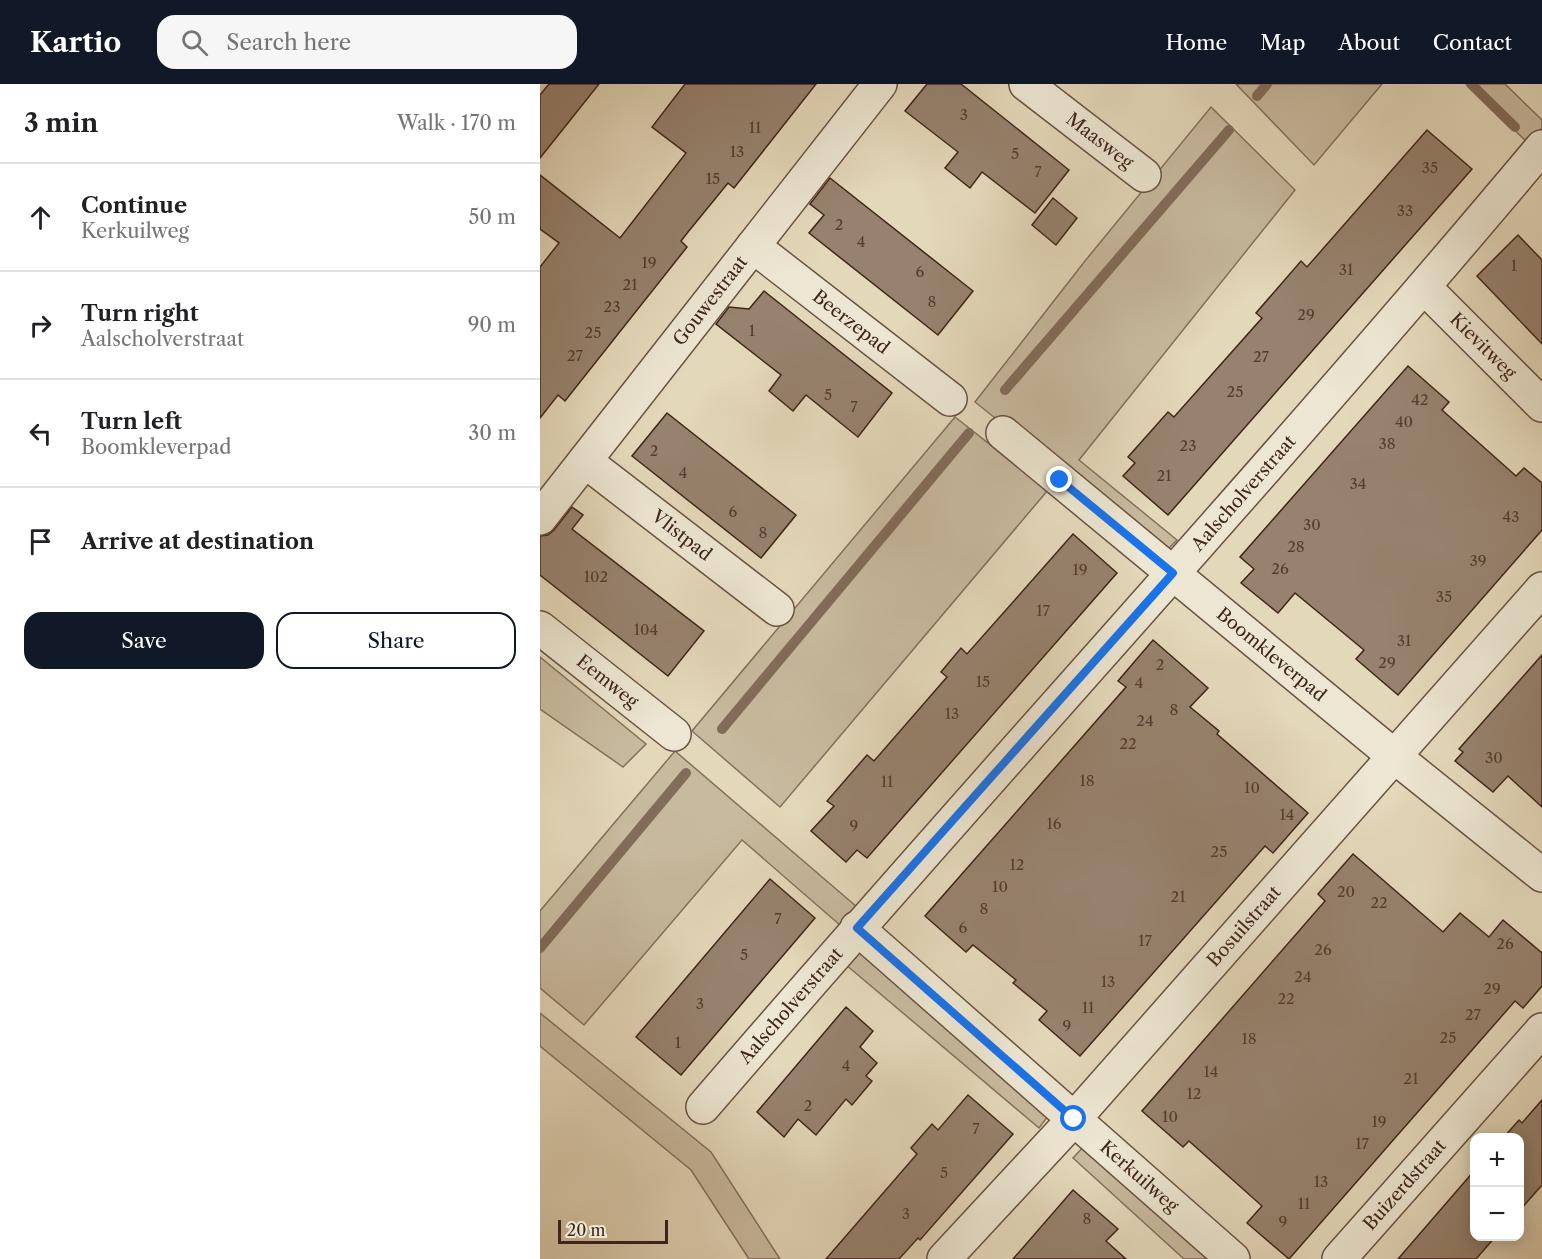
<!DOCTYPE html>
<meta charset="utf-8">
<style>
:root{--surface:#fff;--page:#f6f6f6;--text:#202124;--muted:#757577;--line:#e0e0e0;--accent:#111827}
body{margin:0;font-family:"Libre Caslon Text",serif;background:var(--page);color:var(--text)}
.controls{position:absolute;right:18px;bottom:18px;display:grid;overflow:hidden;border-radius:12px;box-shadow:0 3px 15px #0003}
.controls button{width:54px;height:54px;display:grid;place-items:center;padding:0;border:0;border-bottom:2px solid var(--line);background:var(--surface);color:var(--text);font:30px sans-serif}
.scale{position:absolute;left:18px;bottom:15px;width:110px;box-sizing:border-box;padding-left:6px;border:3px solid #41251b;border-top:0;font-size:16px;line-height:21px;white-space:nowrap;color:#41251b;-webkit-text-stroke:4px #ede6d2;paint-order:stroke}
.stop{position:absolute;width:18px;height:18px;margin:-14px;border:4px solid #1a73e8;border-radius:50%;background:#fff}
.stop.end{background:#1a73e8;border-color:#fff;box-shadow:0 2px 6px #0008}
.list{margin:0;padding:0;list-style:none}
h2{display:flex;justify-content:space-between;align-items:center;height:78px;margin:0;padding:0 24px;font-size:26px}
h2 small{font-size:20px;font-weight:400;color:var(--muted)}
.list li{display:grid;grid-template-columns:39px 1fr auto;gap:18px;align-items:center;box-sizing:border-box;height:108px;padding:0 24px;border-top:2px solid var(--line)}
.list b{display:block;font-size:22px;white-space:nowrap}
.list p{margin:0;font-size:20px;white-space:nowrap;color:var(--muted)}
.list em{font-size:20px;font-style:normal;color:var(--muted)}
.actions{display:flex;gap:12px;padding:18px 24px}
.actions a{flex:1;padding:14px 0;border:2px solid var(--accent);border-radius:18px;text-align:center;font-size:21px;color:var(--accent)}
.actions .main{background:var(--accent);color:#fff}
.icon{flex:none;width:33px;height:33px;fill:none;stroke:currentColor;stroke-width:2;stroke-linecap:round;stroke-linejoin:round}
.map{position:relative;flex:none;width:1002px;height:1175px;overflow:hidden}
header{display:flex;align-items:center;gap:36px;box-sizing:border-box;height:84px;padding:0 30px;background:var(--accent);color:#fff}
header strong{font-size:28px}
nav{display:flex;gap:33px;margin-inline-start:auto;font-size:21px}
.search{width:420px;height:54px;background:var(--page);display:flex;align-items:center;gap:15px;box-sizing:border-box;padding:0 21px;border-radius:18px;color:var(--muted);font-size:22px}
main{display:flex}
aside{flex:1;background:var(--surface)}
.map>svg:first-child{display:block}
.green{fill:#c8ba9f;stroke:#84705d;stroke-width:1.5}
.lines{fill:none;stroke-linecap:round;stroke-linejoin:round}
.stream{stroke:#826c5a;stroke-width:10}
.building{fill:#96826e;stroke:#41251b;stroke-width:1.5}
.street-casing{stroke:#6a5243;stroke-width:36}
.street{stroke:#ede6d2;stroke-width:33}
.route{stroke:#1a73e8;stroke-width:8}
.labels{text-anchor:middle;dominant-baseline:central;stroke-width:4.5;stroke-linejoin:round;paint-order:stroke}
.number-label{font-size:15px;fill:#563c30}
.street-label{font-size:18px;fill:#41251b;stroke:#ede6d2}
</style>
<header>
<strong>Kartio</strong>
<div class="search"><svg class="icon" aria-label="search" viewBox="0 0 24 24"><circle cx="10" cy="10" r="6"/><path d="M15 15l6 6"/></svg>Search here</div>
<nav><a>Home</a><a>Map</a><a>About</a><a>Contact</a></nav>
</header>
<main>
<aside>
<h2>3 min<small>Walk · 170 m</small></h2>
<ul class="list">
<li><svg class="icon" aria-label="ahead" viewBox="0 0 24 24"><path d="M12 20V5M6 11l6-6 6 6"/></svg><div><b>Continue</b><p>Kerkuilweg</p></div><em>50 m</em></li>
<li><svg class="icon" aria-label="right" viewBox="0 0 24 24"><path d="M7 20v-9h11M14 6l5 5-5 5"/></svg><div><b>Turn right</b><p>Aalscholverstraat</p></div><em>90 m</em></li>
<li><svg class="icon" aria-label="left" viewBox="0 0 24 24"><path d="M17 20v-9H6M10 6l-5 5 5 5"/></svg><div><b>Turn left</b><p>Boomkleverpad</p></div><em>30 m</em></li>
<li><svg class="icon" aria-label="arrive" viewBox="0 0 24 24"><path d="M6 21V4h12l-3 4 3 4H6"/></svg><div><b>Arrive at destination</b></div></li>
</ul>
<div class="actions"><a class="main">Save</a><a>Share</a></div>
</aside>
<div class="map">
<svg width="1002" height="1175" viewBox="0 0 1002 1175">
<rect width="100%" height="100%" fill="#e4d8ba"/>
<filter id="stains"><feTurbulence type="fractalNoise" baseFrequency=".00333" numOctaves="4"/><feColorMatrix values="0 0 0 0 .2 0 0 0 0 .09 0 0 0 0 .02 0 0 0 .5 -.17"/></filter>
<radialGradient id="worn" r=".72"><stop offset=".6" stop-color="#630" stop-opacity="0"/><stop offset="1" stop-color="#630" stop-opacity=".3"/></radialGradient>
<!-- green -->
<g class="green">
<polygon points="696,0 842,0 774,81"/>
<polygon points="926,0 965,0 1002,36 1002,44 987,58"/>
<polygon points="671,23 755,106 539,376 637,456 628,465 525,390 435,318 545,177"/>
<polygon points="415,333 508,406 240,723 152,647"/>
<polygon points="0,573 106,660 83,683 0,625"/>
<polygon points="135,667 317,823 301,842 202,756 44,941 0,904 0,827"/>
<polygon points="319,865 508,1032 499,1044 305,880"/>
<polygon points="0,929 171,1068 240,1175 209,1175 151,1086 0,962"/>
<polygon points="545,1061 669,1175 644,1175 533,1074"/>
</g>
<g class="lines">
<!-- stream -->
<g class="stream">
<polyline points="931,0 975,43"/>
<polyline points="717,12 727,0"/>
<polyline points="465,306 689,46"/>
<polyline points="182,645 429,349"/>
<polyline points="0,864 146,689"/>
</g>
</g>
<!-- building -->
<g class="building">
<polygon points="9,0 59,0 0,74 0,11"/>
<polygon points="145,0 276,0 194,104 188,99 148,148 141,157 147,163 25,317 18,311 0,334 0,183 19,159 0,145 0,91 80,154 146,69 112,43"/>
<polygon points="387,0 421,0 529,86 495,129 442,88 430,104 405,84 418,68 365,27"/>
<polygon points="887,46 932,85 628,431 583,392 595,379 588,373 628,328 634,333 722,234 716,229 761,177 767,183"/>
<polygon points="290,94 433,207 398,251 269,149 284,131 270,120"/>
<polygon points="513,114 537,134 516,161 492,141"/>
<polygon points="978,151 1002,176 1002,260 937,192"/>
<polygon points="224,207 352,309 318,353 266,311 253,327 229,307 241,291 176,240 189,223 209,225"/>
<polygon points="868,282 909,318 902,326 976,392 984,384 1002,399 1002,446 858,611 816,575 824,566 755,509 738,529 701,499 714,485 700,473"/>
<polygon points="127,329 256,431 221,474 92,372"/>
<polygon points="32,423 43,431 32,445 164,547 128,592 0,491 0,452 8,451 14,446"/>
<polygon points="533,450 577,489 327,774 317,766 306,778 271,747 294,722 287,717 327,671 334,677 407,593 401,588 421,564 427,570"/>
<polygon points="613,556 668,604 650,623 679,647 677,650 768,729 733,769 725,762 540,972 499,936 507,927 473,899 476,896 433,861 426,868 385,832 586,603 578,597"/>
<polygon points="1002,571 1002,723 968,692 953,708 915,677 923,668 919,665"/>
<polygon points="813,770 903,848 920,829 949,853 963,836 1002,869 1002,902 983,924 975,917 749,1175 707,1139 722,1122 649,1057 643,1063 602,1027 785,817 778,810"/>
<polygon points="230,795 275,834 141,991 96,953"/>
<polygon points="306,923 333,947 320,963 337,979 326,992 332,997 312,1021 306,1015 276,1051 258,1035 244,1053 217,1028"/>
<polygon points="428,1011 473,1050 380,1156 378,1154 359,1175 286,1175 377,1070 371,1064 392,1040 398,1046"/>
<polygon points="1002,1016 1002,1101 980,1126 980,1053 964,1053 979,1036 982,1039"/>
<polygon points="934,1087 934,1152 956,1152 936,1175 858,1175"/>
<polygon points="533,1106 578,1145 566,1157 586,1175 473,1175"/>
</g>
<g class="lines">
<defs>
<g id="street">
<path id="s1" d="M486,0L604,91"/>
<path id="s2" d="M213,162L410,315"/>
<path id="s3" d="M885,204L1002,321"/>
<path id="s4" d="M463,349L854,672L1002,791"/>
<path id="s5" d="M45,377L237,525"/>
<path id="s6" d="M0,434L340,0"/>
<path id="s7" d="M0,544L134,650"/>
<path id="s8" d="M317,844L693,1175"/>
<path id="s9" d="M163,1023C440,701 729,389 1002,63"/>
<path id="s10" d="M404,1175L534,1035L1002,505"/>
<path id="s11" d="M799,1175L1002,946"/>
</g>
</defs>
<!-- street casing -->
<use href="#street" class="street-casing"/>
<!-- street -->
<use href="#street" class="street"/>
</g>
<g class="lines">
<!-- route -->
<polyline class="route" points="520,396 633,489 317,844 534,1035"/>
</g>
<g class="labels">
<!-- number labels -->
<g class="number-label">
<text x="424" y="30">3</text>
<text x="215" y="43">11</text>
<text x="197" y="67">13</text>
<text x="475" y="69">5</text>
<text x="890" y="83">35</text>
<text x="498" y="87">7</text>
<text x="173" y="94">15</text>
<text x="865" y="126">33</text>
<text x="299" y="140">2</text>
<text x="321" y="157">4</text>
<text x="109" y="178">19</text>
<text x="974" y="181">1</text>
<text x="806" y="185">31</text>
<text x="380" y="187">6</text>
<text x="90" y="200">21</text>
<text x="392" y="217">8</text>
<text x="72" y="222">23</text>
<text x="766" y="230">29</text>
<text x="212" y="246">1</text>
<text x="53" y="248">25</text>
<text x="35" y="271">27</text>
<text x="721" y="272">27</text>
<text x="695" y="307">25</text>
<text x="288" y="310">5</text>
<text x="880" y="315">42</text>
<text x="314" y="322">7</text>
<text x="864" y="337">40</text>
<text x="847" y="359">38</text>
<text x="648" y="361">23</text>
<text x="114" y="366">2</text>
<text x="143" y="388">4</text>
<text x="624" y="391">21</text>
<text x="818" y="399">34</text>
<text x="193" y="427">6</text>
<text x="971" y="432">43</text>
<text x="772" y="440">30</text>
<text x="223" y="448">8</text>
<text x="756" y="462">28</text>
<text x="938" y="476">39</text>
<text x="740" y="484">26</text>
<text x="540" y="485">19</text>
<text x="56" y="492">102</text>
<text x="904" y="512">35</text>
<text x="503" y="526">17</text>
<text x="106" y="545">104</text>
<text x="864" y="556">31</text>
<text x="847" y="578">29</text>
<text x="620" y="580">2</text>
<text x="443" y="597">15</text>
<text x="599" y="598">4</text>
<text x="634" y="625">8</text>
<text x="412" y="629">13</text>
<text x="605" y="636">24</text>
<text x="588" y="659">22</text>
<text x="954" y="673">30</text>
<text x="547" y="696">18</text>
<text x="347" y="697">11</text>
<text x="712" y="703">10</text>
<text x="747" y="730">14</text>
<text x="514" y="739">16</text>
<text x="314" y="741">9</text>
<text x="679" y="767">25</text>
<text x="477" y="780">12</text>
<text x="460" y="802">10</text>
<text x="806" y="807">20</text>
<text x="638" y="812">21</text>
<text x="839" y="818">22</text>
<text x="444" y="824">8</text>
<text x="238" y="834">7</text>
<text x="423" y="843">6</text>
<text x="605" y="856">17</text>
<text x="965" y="859">26</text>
<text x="783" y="865">26</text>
<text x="204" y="870">5</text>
<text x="763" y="892">24</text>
<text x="568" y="897">13</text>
<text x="952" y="904">29</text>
<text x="746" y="914">22</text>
<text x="160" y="919">3</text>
<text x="548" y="923">11</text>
<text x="933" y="930">27</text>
<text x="527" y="941">9</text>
<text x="908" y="953">25</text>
<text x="709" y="954">18</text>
<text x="138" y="958">1</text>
<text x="306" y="981">4</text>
<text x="671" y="987">14</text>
<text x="871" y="994">21</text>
<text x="654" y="1009">12</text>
<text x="268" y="1021">2</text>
<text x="630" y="1032">10</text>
<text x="839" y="1037">19</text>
<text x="436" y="1044">7</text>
<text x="822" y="1059">17</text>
<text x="404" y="1088">5</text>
<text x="781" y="1097">13</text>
<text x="764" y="1119">11</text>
<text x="366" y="1129">3</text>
<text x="547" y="1134">8</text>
<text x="743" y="1137">9</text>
</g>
<!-- street labels -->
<g class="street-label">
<text stroke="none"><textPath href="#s1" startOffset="93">Maasweg</textPath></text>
<text stroke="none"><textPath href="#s6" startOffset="276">Gouwestraat</textPath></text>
<text stroke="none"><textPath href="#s2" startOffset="124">Beerzepad</textPath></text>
<text stroke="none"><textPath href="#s3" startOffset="82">Kievitweg</textPath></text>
<text stroke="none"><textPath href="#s9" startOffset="818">Aalscholverstraat</textPath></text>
<text stroke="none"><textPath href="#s5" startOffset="122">Vlistpad</textPath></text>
<text stroke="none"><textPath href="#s4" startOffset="348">Boomkleverpad</textPath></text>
<text stroke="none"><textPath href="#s7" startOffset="86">Eemweg</textPath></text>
<text stroke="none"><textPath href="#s10" startOffset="448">Bosuilstraat</textPath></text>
<text stroke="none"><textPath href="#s9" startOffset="134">Aalscholverstraat</textPath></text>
<text stroke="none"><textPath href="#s8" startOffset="376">Kerkuilweg</textPath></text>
<text stroke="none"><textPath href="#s11" startOffset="99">Buizerdstraat</textPath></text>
</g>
</g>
<rect width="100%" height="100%" filter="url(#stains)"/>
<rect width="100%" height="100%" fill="url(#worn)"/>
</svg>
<div class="controls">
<button>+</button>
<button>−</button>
</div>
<div class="scale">20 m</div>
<div class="stop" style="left:534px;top:1035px"></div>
<div class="stop end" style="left:520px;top:396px"></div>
</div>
</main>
